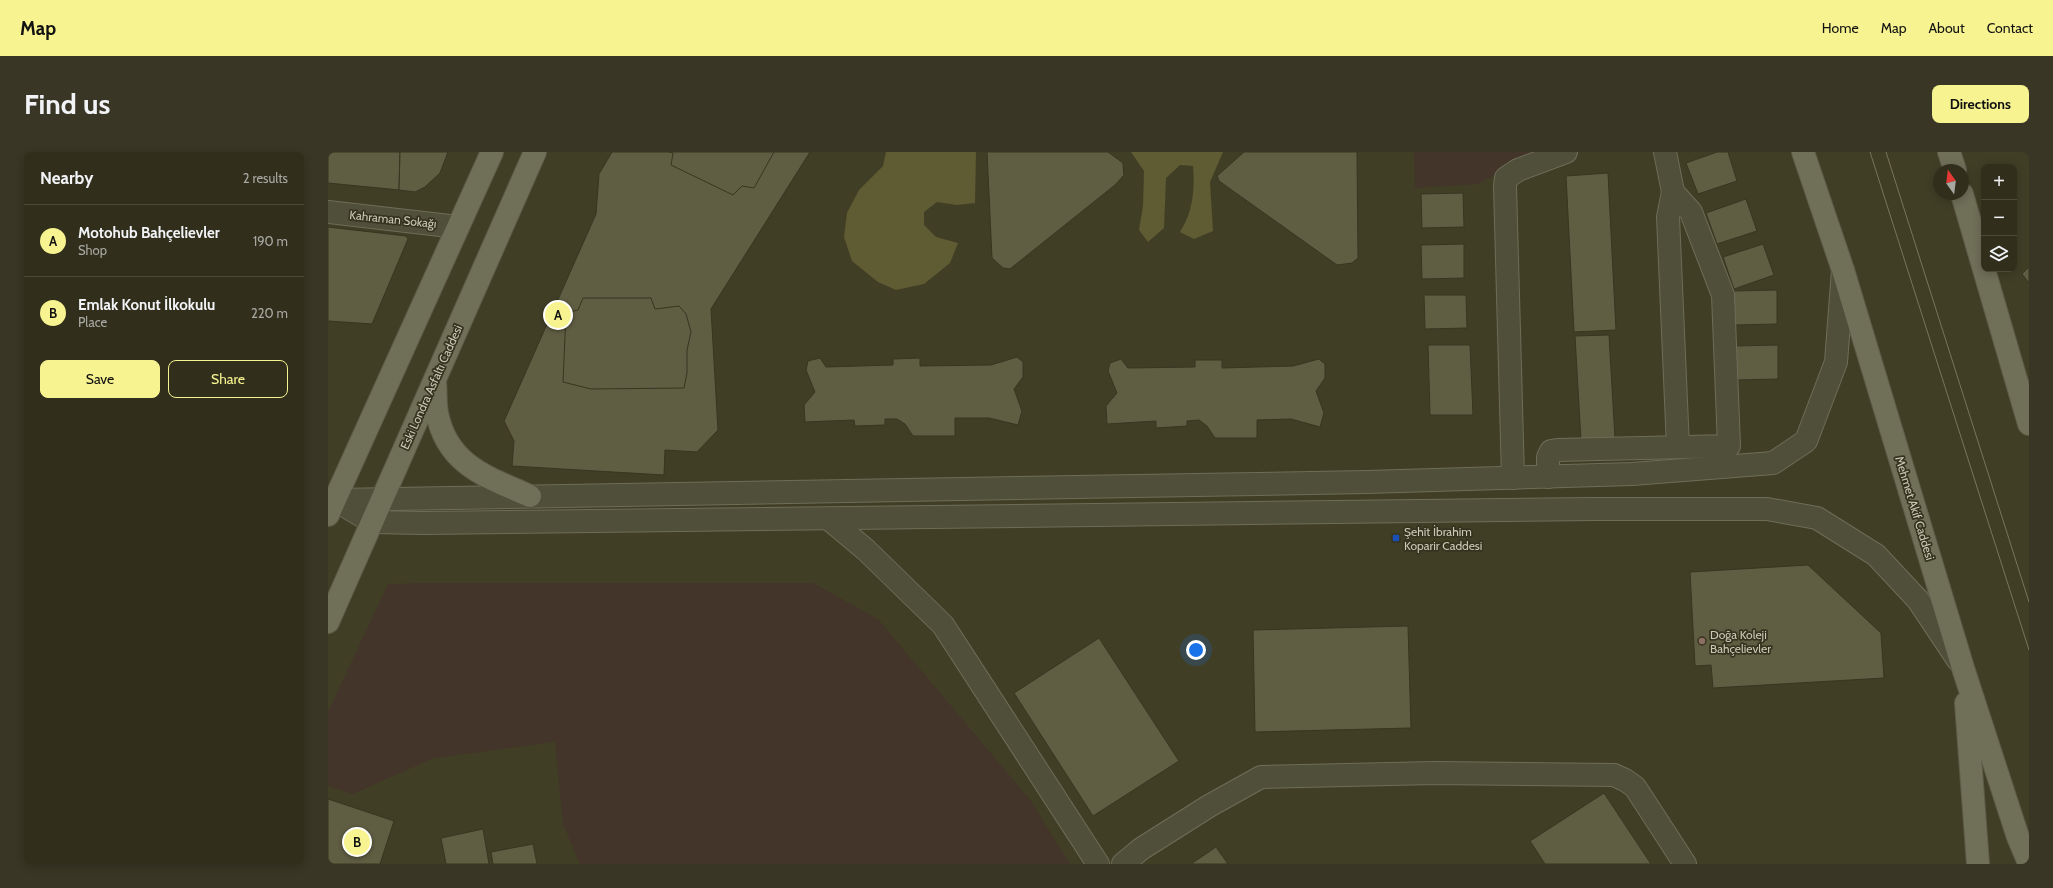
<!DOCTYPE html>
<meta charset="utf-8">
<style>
:root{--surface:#312e1c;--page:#393625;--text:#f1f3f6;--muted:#a8a8a3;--line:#4c4a3b;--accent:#f7f390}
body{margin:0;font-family:Cabin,sans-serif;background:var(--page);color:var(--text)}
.controls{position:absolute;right:12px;top:12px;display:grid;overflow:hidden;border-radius:8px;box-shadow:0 2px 10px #0003}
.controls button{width:36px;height:36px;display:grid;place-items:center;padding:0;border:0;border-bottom:1px solid var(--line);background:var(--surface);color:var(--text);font:20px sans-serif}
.compass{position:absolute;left:1605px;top:12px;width:36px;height:36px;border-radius:50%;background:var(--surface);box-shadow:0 2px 10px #0003;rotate:346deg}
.you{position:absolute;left:868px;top:498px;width:14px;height:14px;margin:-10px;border:3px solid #fff;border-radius:50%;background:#1a73e8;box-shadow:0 0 0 6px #1a73e833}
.badge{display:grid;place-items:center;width:26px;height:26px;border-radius:50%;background:var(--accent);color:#111;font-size:13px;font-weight:700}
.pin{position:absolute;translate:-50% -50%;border:2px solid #fff;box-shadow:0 1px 4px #0006}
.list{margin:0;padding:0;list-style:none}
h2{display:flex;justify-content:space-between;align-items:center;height:52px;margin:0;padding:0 16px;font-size:17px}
h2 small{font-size:13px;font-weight:400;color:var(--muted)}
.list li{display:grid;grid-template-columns:26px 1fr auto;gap:12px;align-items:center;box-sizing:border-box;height:72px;padding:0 16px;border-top:1px solid var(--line)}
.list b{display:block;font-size:15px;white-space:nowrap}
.list p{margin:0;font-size:13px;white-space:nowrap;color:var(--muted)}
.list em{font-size:13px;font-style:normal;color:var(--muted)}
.actions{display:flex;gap:8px;padding:12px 16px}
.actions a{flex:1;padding:9px 0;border:1px solid var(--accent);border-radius:8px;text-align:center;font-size:14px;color:var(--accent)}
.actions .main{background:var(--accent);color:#111}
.icon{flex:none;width:22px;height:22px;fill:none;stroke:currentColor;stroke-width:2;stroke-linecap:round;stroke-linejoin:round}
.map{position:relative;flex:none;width:1701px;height:712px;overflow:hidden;border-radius:8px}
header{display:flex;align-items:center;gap:24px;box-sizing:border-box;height:56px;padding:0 20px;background:var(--accent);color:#111}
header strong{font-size:19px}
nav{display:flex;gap:22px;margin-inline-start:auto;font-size:14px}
.intro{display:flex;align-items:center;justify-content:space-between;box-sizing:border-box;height:96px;padding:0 24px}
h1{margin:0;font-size:28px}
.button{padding:10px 18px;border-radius:8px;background:var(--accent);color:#111;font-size:14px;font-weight:700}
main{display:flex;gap:24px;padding:0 24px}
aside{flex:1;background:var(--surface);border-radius:8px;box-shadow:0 2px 10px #0003}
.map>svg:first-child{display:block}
.green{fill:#44352a}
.water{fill:#5f5b33}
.building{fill:#5f5d42;stroke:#383621}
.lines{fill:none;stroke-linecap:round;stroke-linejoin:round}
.minor-casing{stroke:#6e6d58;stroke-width:24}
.major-casing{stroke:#5d5b47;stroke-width:24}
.minor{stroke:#504f3a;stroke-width:22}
.major{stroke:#706f58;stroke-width:22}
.tram{stroke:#77765c;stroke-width:1}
.transit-dot{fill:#1a4fb4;stroke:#36341f;stroke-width:1.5}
.education-dot{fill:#8d6e63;stroke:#36341f;stroke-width:1.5}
.labels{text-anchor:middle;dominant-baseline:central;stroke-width:3.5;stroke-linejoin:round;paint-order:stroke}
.street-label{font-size:12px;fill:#cbcab7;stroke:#36341f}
.poi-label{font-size:12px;fill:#cbcab7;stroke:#36341f;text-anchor:start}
</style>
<header>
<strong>Map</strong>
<nav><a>Home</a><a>Map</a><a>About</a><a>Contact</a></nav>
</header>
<div class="intro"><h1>Find us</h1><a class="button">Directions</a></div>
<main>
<aside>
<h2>Nearby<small>2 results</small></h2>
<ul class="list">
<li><span class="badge">A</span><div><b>Motohub Bahçelievler</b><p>Shop</p></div><em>190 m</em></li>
<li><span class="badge">B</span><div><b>Emlak Konut İlkokulu</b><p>Place</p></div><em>220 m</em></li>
</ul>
<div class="actions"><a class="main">Save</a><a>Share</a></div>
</aside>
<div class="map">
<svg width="1701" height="712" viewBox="0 0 1701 712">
<rect width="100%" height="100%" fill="#413e26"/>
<!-- green -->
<g class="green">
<polygon points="1086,0 1209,0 1150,32 1087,36"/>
<polygon points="101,431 485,431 550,467 703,649 742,712 252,712 235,672 227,590 106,606 25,642 0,634 0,560 60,432"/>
</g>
<!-- water -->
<g class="water">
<polygon points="558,0 648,0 647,51 629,53 609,50 596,60 596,73 608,85 630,91 622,111 596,132 568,138 550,130 524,109 516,85 519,61 531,38 555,14"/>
<path d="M803,0H895L882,30L885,79L866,87L852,80C865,60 867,37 865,14L852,13L838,26L836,76L820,90L811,78L815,54L816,19Z"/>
</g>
<!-- building -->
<g class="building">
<polygon points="0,0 72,0 71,38 0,31"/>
<polygon points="72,0 120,0 112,21 97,35 87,40 71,38"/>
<polygon points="284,0 482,0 383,157 390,278 369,300 337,298 336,323 184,314 186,289 176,269 268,62 271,22"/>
<polygon points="341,0 446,0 426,36 414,34 405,43 343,13 345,1"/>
<polygon points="659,0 780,0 795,11 796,23 787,33 682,117 675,116 664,106"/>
<polygon points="916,0 1029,0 1030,106 1024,111 1009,113 891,29 889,24"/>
<polygon points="1389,0 1400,0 1409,29 1370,42 1358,11"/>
<polygon points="1280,21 1288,178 1246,180 1238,24"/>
<polygon points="1135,41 1136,75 1094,76 1093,42"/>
<polygon points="1418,47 1429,79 1389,92 1378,61"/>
<polygon points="0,75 78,84 80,87 44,172 0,169"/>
<polygon points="1136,92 1136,126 1094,127 1093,93"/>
<polygon points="1435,92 1446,123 1406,137 1395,105"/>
<polygon points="1701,115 1701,131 1694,122"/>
<polygon points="1449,138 1449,172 1407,173 1406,139"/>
<polygon points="1096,143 1138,143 1139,176 1097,177"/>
<polygon points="255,146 323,146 327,157 351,154 358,162 363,180 359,198 359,221 356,236 263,237 235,230 238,161 250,158"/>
<polygon points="1281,183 1287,287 1253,289 1247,184"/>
<polygon points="1100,193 1142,193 1145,263 1102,263"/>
<polygon points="1450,193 1450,227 1408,228 1408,194"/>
<polygon points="689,205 695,210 695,225 686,237 694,259 690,273 661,266 627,266 627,284 585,284 577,272 569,267 557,267 557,273 527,274 526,268 477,270 476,253 487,240 478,218 480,209 492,206 498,215 565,213 565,207 592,206 592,214 663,213"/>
<polygon points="793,207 800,216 867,215 867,208 894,208 894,216 965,214 991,207 997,212 997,226 988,239 996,261 992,275 963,267 929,268 929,286 887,286 879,274 871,268 859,269 859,274 828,276 828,269 779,272 778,254 789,241 780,219 782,211"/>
<polygon points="1480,413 1553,481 1556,526 1385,536 1383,513 1367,514 1362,420"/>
<polygon points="1080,474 1083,576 927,580 925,478"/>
<polygon points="771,486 851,609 765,664 686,541"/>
<polygon points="1276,641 1323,712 1217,712 1202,689"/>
<polygon points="0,647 66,669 52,712 0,712"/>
<polygon points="155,677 161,712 118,712 113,686"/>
<polygon points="205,692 209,712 165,712 163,700"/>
<polygon points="888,695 900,712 863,712"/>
</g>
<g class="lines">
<defs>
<g id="minor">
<polyline points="1337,0 1345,40 1340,65 1350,295"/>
<polyline points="0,60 130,75"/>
<polyline points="1220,325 1220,305 1223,299 1229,298 1401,294 1395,143 1363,60 1345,40"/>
<polyline points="1185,326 1177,34 1178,26 1190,18 1238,0"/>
<polyline points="7,348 44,370 96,371 1265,357 1439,357 1489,366 1548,403 1590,448 1630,508"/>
<polyline points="7,348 1039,330 1304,322 1445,311 1478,289 1508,210 1515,118"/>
<polyline points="501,367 538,398 615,473 770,712"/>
<polyline points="795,712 813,697 881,654 933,625 1106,621 1286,623 1297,628 1307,635 1357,712"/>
</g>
<g id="major">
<polyline points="1475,0 1515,118 1635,516 1690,685 1701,711"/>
<polyline points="1621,0 1627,18"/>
<polyline points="1634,42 1701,272"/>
<path d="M107,230C108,240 107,251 109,261C119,313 159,325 202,344"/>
<polyline points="0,363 164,0"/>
<polyline points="0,470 207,0"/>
<polyline points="1638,551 1650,712"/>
</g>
</defs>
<!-- minor casing -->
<use href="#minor" class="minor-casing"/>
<!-- major casing -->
<use href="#major" class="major-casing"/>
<!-- minor -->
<use href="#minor" class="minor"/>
<!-- major -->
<use href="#major" class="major"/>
<!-- tram -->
<g class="tram">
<polyline points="1542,0 1701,498"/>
<polyline points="1558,0 1701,450"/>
</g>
</g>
<!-- markers -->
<rect class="transit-dot" x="1064" y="382" width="8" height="8" rx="2"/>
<circle class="education-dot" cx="1374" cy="489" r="4"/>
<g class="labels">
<!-- street labels -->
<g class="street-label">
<text transform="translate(65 67) rotate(6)">Kahraman Sokağı</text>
<text transform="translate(103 235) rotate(-66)">Eski Londra Asfaltı Caddesi</text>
<text transform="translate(1587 356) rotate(73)">Mehmet Akif Caddesi</text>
</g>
<!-- poi labels -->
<g class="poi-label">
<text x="1076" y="379">Şehit İbrahim<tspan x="1076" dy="14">Koparir Caddesi</tspan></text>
<text x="1382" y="482">Doğa Koleji<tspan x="1382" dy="14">Bahçelievler</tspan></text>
</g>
</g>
</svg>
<div class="controls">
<button>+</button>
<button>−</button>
<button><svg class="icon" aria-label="layers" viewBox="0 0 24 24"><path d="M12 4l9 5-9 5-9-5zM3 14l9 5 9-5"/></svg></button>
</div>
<svg class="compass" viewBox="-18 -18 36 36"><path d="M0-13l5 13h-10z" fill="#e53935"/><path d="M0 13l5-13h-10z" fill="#a8a8a3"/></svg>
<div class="you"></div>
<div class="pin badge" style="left:230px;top:163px">A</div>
<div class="pin badge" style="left:29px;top:690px">B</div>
</div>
</main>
